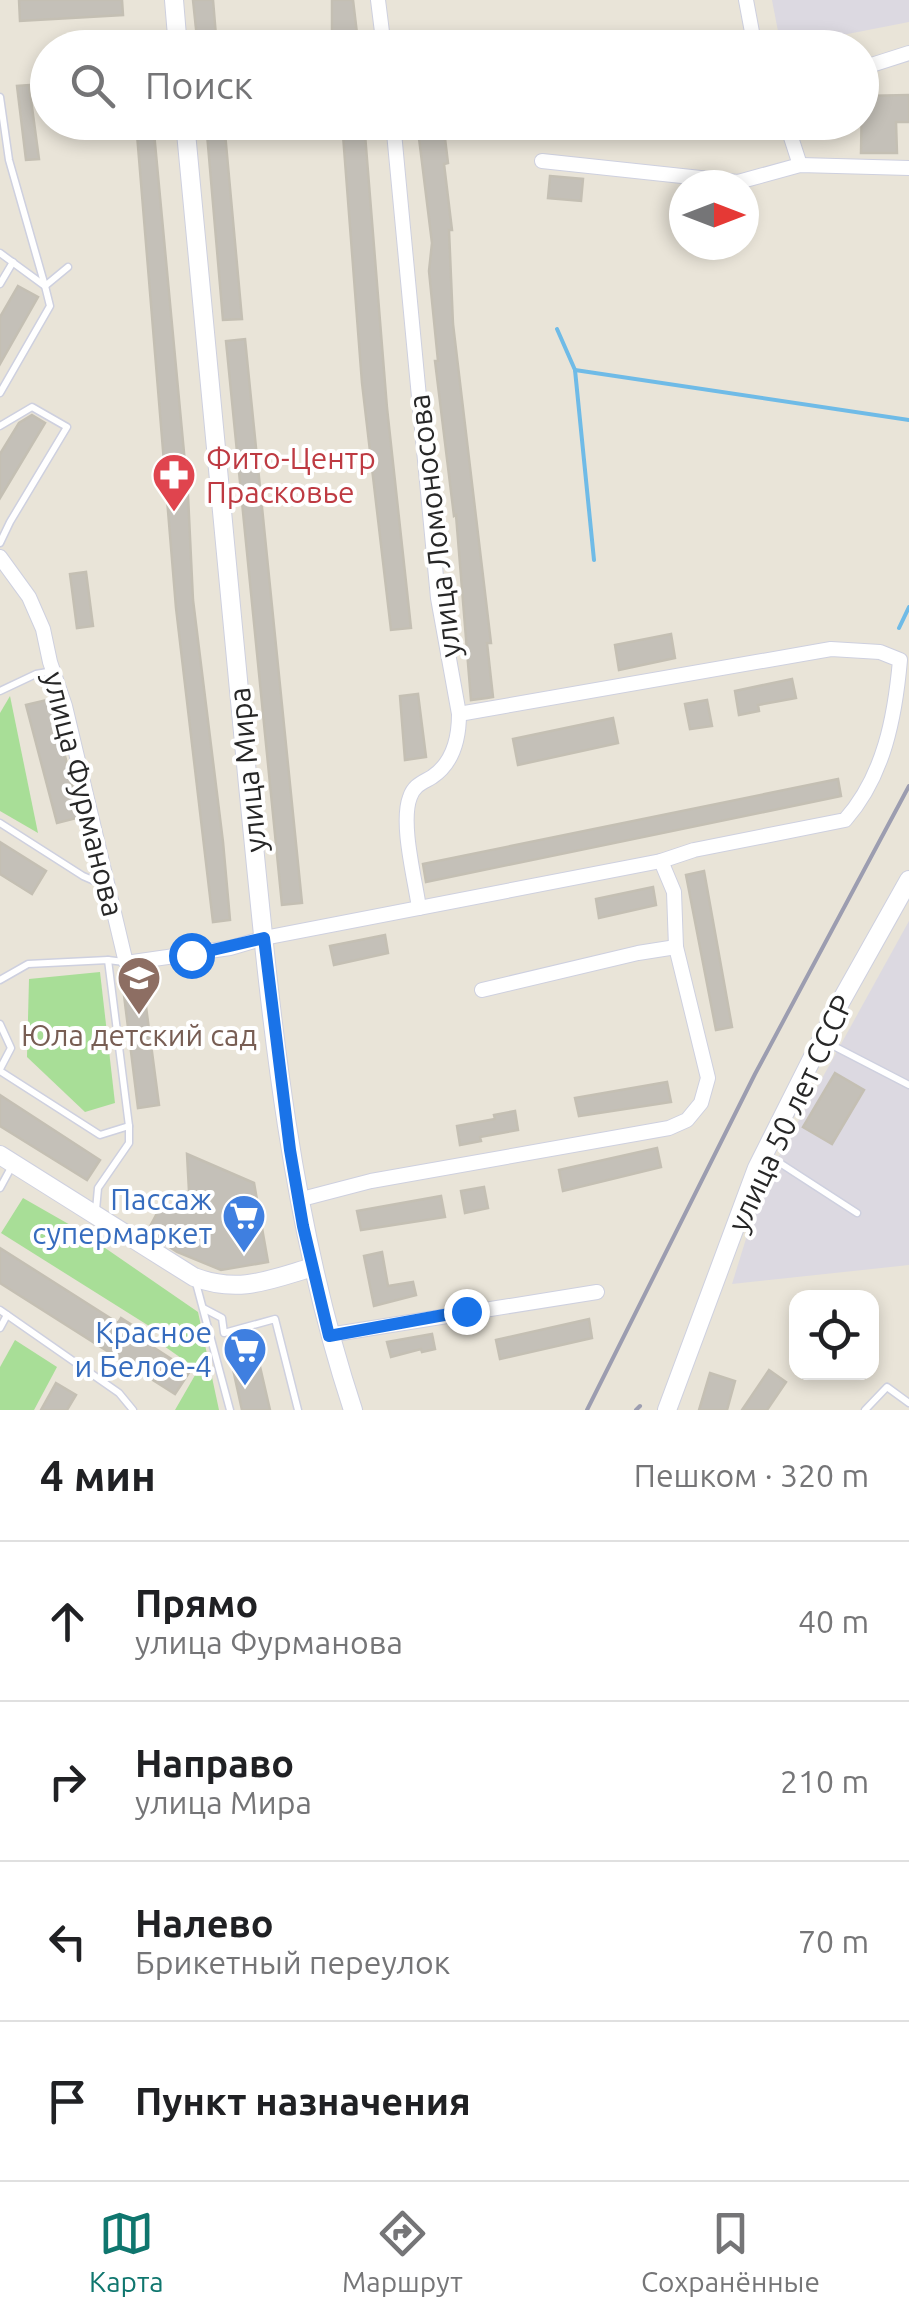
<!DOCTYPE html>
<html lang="ru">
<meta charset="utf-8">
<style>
:root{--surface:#fff;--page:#f2f2f2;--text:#202124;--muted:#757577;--line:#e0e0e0;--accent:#0f766e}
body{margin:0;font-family:Ubuntu,sans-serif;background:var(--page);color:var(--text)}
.controls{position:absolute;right:30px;bottom:30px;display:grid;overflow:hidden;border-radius:20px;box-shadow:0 5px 15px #0003}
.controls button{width:90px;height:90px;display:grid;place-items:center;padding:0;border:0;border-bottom:2px solid var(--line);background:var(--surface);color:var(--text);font:50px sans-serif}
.compass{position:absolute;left:669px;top:170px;width:90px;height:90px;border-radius:50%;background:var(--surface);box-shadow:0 5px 15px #0003;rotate:90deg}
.stop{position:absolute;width:30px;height:30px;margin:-22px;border:8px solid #1a73e8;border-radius:50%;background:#fff}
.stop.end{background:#1a73e8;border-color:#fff;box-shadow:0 2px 10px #0008}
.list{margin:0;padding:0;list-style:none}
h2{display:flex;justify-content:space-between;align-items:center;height:130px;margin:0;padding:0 40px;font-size:42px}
h2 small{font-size:32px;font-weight:400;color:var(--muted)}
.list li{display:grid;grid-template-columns:65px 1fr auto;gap:30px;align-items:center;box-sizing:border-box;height:160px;padding:0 40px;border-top:2px solid var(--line)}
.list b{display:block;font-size:38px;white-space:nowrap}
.list p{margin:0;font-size:32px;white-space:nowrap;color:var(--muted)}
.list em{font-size:32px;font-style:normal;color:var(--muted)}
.icon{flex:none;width:55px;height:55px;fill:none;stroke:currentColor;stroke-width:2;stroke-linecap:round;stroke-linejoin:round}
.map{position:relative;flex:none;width:909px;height:1410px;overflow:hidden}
.search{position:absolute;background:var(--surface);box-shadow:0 5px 15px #0003;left:30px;right:30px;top:30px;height:110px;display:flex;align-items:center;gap:25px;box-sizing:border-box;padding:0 35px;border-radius:55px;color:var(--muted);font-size:38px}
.sheet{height:770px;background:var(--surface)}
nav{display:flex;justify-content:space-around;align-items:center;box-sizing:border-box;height:140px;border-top:2px solid var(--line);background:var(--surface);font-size:28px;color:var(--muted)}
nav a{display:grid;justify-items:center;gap:5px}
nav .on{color:var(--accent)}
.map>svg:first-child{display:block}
.industrial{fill:#dcd9e1}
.green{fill:#a8de97}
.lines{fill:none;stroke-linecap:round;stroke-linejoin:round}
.stream{stroke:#6fbbe7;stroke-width:4}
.building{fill:#c4c0b8;stroke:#c4bfb3;stroke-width:2.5}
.lane-casing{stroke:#ced0df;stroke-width:9}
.street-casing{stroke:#ced0df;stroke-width:16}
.secondary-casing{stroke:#ced0df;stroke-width:20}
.lane{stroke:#fff;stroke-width:6}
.street{stroke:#fff;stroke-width:14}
.secondary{stroke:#fff;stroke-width:18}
.rail{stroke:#9c9db0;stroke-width:4}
.route{stroke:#1a73e8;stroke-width:12}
.labels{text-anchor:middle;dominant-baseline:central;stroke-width:8;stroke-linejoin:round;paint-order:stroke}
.health-label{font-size:30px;fill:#be3a42;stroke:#fff;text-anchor:start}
.street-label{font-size:30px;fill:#272727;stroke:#fff}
.education-label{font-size:30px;fill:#785e54;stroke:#fff}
.shop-label{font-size:30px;fill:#366cbe;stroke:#fff;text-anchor:end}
</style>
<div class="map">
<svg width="909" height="1410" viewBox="0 0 909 1410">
<rect width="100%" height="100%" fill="#e9e4d8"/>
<!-- industrial -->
<g class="industrial">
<polygon points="772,0 909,0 909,22 781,47"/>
<polygon points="909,921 909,1265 732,1284 762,1187"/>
</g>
<!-- green -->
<g class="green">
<polygon points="10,696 38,833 0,811 0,713"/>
<polygon points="100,972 115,1103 85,1112 27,1057 29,979"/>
<polygon points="23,1198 79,1230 198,1312 219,1410 175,1410 198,1370 164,1346 165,1336 1,1233"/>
<polygon points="15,1340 57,1367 34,1410 0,1410 0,1367"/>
</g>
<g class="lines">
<!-- stream -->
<g class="stream">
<polyline points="557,329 575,370 594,560"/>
<polyline points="575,370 909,420"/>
<polyline points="899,628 909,607"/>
</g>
</g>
<!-- building -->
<g class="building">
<polygon points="19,0 122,0 123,15 20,21"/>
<polygon points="193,0 213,0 217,48 198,48"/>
<polygon points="332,0 353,0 358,42 332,45"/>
<polygon points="29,85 39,159 26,160 17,86"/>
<polygon points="909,95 909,122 896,122 897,153 861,153 862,96"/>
<polygon points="136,122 153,122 188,495 193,600 223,842 230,920 213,922 176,608"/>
<polygon points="206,122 224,122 242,319 223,320"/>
<polygon points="342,122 364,122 387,408 411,628 391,630 362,383"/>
<polygon points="417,122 443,122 448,163 444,164 452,230 449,230 453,324 491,643 487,643 493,697 487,698 471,700 456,515 454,516 435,361 438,361 429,271 432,243"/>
<polygon points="550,176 583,179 581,201 548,198"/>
<polygon points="18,286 38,297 0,364 0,317"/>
<polygon points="245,339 302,903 282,905 226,341"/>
<polygon points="32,415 45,423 0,498 0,454 19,423"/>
<polygon points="86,572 93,626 77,628 70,574"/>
<polygon points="671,634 675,658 619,670 615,645"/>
<polygon points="792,679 796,698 758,705 759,711 739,715 735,691"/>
<polygon points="418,694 426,757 405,760 400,696"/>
<polygon points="51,699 80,817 57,823 26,705"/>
<polygon points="707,700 712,726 690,729 685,704"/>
<polygon points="613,718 618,743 518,765 513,739"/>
<polygon points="838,779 841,796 426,882 423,864"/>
<polygon points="0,842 46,871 32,894 0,874"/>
<polygon points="704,871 732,1027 716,1030 686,875"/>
<polygon points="653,887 656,905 599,918 596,899"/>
<polygon points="385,935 388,953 334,965 330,946"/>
<polygon points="143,984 159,1105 138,1108 123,987"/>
<polygon points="835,1073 864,1090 832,1144 803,1127"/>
<polygon points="667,1082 671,1102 579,1116 575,1098"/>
<polygon points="0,1095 100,1160 87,1180 0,1126"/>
<polygon points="515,1111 518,1130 480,1137 481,1141 460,1145 457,1126 495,1119 494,1115"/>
<polygon points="657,1148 661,1167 563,1191 559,1170"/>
<polygon points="187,1154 254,1183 268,1262 221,1270 177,1252 147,1232 162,1204 190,1210"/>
<polygon points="484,1187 488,1208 465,1213 461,1191"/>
<polygon points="441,1196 445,1217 361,1230 357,1211"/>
<polygon points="0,1248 118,1323 121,1318 157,1341 153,1347 190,1371 175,1394 0,1283"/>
<polygon points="382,1252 388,1286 413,1282 416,1295 374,1306 364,1256"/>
<polygon points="589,1319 592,1338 500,1359 496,1340"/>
<polygon points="432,1334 435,1349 422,1352 421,1349 391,1357 387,1342"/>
<polygon points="255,1345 270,1410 242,1410 229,1351"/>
<polygon points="769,1370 786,1382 767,1410 742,1410"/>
<polygon points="710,1373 735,1381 727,1410 699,1410"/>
<polygon points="56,1383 76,1395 67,1410 41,1410"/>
</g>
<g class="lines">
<defs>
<g id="lane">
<polyline points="0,97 9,160 45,286 68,267"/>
<polyline points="0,253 45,286 50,306 0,393"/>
<polyline points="0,284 13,262"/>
<polyline points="0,426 32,407 67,427 10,522 0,543"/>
<polyline points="0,691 36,674 53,671"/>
<polyline points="0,823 83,876 106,886"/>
<polyline points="108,960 129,1126"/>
<polyline points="0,980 28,964 108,960 124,962"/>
<polyline points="0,1024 11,1048 0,1069"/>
<polyline points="822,1040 909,1085"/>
<polyline points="0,1071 100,1135 129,1126 129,1143 98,1188 96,1210"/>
<polyline points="766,1154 857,1213"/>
<polyline points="0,1188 13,1164"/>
<polyline points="196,1283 230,1410"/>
<polyline points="203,1308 222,1318 224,1333 275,1319 298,1410"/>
<polyline points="0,1310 119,1393 133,1410"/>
<polyline points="0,1328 7,1315"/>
<polyline points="865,1410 887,1387 909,1403"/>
</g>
<g id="street">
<polyline points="378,0 384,48"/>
<polyline points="746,0 755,48"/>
<polyline points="862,68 909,53"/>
<path d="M393,122L438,598L459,714C459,738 453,763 432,777C422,783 414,785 410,797C400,823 415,879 419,908"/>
<polyline points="786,122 800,165"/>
<polyline points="542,161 738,182 800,165 909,168"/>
<path d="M0,557L29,597L43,629L50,662L65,706L126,963L230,948L264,938L661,861L694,850L845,820C884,776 895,717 900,660L880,652L831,649L459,714"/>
<polyline points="482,990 638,953 676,947"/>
<polyline points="298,1200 371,1181 669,1128 687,1120 701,1103 708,1078 676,947 674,892 661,861"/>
<polyline points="329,1335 597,1292"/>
</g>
<g id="secondary">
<polyline points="174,0 178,48"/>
<path d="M185,122C206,343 227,564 248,785C269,995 286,1208 353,1410"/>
<path d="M0,1155L194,1277C239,1294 269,1280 313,1267"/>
<polyline points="667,1410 757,1168 841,1001 909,880"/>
</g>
</defs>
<!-- lane casing -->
<use href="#lane" class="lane-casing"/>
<!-- street casing -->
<use href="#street" class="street-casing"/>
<!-- secondary casing -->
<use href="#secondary" class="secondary-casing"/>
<!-- lane -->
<use href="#lane" class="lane"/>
<!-- street -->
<use href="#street" class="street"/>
<!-- secondary -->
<use href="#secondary" class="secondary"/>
<!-- rail -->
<g class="rail">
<polyline points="587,1410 755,1074 909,786"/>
<polyline points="636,1410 640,1406"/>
</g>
</g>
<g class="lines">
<!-- route -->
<polyline class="route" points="191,955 264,938 290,1150 303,1226 329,1336 466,1311"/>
</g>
<!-- icons -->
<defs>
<symbol id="pharmacy-pin" viewBox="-11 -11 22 30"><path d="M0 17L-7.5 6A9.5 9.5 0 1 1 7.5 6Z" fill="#e0444e" stroke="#fff"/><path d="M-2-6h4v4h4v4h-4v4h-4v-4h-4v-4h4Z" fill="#fff"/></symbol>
<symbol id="school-pin" viewBox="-11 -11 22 30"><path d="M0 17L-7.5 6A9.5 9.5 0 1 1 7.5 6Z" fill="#8d6e63" stroke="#fff"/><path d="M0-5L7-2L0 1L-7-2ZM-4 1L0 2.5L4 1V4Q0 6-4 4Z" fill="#fff"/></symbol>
<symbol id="supermarket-pin" viewBox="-11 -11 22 30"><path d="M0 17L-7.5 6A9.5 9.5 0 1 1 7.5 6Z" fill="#3f7fe0" stroke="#fff"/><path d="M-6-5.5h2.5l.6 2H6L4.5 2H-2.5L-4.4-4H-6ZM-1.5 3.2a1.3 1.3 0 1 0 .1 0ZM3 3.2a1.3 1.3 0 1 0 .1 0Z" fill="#fff"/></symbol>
</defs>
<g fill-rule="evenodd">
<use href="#pharmacy-pin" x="149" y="450" width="50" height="68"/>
<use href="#school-pin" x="114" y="953" width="50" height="68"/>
<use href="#supermarket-pin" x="219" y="1191" width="50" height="68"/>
<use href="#supermarket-pin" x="220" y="1324" width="50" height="68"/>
</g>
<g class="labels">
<!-- health labels -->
<g class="health-label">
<text x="206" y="458">Фито-Центр<tspan x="206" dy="34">Прасковье</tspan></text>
</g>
<!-- street labels -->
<g class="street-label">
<text transform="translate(434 526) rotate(-97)">улица Ломоносова</text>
<text transform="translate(247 770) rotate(-96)">улица Мира</text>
<text transform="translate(84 794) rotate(76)">улица Фурманова</text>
<text transform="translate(790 1113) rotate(-65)">улица 50 лет СССР</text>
</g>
<!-- education labels -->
<g class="education-label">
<text x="139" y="1035">Юла детский сад</text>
</g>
<!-- shop labels -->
<g class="shop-label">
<text x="212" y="1199">Пассаж<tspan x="212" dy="34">супермаркет</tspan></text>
<text x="212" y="1332">Красное<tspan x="212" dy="34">и Белое-4</tspan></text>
</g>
</g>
</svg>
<div class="controls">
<button><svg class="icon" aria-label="locate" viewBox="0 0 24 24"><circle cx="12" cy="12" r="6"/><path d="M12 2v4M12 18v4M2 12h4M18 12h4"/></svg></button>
</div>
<svg class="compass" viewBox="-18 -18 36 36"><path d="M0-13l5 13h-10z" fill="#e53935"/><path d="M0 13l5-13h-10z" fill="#757577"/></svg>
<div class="stop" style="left:191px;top:955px"></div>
<div class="stop end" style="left:466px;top:1311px"></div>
<div class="search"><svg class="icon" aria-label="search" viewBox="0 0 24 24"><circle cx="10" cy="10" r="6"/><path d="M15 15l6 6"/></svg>Поиск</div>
</div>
<section class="sheet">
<h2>4 мин<small>Пешком · 320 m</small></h2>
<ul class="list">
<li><svg class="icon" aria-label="ahead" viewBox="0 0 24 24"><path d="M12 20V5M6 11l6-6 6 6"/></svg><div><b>Прямо</b><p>улица Фурманова</p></div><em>40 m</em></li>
<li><svg class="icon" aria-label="right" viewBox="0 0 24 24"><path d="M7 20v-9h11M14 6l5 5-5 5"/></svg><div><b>Направо</b><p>улица Мира</p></div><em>210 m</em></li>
<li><svg class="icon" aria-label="left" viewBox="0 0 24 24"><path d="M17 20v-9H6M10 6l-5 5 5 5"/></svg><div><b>Налево</b><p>Брикетный переулок</p></div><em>70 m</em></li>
<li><svg class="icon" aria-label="arrive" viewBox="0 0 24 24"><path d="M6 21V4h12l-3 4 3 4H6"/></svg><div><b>Пункт назначения</b></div></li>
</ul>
</section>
<nav>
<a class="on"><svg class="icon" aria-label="map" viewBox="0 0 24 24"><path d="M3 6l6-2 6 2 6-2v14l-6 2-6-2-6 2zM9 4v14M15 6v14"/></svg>Карта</a>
<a><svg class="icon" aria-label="directions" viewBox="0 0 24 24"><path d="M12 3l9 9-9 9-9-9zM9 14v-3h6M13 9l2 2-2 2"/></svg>Маршрут</a>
<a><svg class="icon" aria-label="saved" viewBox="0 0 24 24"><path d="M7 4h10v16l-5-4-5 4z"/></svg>Сохранённые</a>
</nav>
